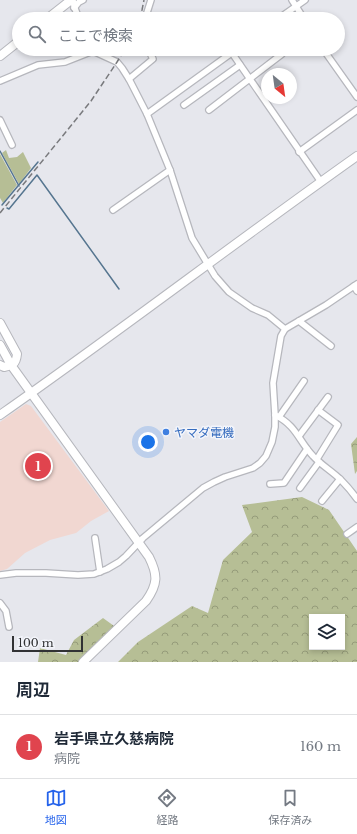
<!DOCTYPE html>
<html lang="ja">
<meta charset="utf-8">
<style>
:root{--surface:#fff;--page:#f2f2f3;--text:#1f2937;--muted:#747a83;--line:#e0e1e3;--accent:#2563eb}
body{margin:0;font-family:"Libre Baskerville","Noto Sans JP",serif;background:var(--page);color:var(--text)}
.controls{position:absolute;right:12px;bottom:12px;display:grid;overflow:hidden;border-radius:0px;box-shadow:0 2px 6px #0003}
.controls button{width:36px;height:36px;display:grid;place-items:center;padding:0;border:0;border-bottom:1px solid var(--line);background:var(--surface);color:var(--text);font:20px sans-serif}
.compass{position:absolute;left:261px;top:68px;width:36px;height:36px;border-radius:50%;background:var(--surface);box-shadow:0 2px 6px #0003;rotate:151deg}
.scale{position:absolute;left:12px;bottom:10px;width:71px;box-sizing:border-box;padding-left:4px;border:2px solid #313234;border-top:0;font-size:11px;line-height:14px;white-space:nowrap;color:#313234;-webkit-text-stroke:3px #f3f5fb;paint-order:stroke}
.you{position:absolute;left:148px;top:442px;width:14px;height:14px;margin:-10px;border:3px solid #fff;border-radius:50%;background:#1a73e8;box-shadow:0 0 0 6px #1a73e833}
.badge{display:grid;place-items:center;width:26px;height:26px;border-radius:50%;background:var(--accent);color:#fff;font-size:13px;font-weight:700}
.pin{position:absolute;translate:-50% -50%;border:2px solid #fff;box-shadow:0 1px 4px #0006}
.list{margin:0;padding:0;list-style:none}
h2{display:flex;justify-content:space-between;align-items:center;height:52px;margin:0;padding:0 16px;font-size:17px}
h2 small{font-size:13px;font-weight:400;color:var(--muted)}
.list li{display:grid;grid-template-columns:26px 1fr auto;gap:12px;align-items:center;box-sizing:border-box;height:64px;padding:0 16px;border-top:1px solid var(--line)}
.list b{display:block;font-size:15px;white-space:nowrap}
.list p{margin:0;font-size:13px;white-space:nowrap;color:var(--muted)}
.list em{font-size:13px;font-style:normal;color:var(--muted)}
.icon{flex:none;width:22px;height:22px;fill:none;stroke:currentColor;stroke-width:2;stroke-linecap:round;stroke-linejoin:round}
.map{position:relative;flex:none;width:357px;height:662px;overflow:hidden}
.search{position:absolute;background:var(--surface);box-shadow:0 2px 6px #0003;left:12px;right:12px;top:12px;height:44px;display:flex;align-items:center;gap:10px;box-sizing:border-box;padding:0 14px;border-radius:22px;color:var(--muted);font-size:15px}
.sheet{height:116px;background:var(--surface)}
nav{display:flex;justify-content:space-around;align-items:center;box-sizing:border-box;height:56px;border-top:1px solid var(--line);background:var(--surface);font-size:11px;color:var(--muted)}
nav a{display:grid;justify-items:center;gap:2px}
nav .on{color:var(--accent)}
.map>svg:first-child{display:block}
.medical{fill:#f1d7d1}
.green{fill:#b6be95}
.forest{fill:url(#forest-crowns);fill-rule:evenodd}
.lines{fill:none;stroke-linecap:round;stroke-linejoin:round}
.stream{stroke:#567690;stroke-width:1.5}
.street-casing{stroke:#b6b7bd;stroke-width:8}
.secondary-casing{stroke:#b6b7bd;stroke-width:10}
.street{stroke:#fff;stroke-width:5.5}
.secondary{stroke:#fff;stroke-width:8}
.rail{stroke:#797a7d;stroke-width:1.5;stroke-dasharray:6 3;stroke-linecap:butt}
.shop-dot{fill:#3f7fe0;stroke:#f3f5fb;stroke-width:1.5}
.labels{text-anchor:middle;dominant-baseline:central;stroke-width:3;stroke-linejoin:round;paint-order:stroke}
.shop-label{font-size:12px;fill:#366cbe;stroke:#f3f5fb;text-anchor:start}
</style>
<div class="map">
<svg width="357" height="662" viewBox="0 0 357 662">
<defs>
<pattern id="forest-crowns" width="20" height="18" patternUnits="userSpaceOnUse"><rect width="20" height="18" fill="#b6be95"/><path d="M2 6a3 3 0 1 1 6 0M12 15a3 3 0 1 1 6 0" fill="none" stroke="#959b7a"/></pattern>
</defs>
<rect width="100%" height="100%" fill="#e6e7ed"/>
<!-- medical -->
<polygon class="medical" points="26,404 31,406 109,511 91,521 76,533 50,540 25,553 7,569 0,571 0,422"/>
<!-- green -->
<g class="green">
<polygon points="6,150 9,158 17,157 23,152 31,168 19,184 2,153"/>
<polygon points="0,154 17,185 3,203 0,198"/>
</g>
<!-- forest -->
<g class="forest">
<polygon points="357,437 357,471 355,474 351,444"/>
<path d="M302,497L329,510L357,551V662H118L138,642L192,606L208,613L223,560L252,532L242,505ZM312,617H342V647H312Z"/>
<polygon points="103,618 121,631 88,662 38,662 40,648 66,655 74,640"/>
</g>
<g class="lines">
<!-- stream -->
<g class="stream">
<polyline points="0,151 19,186"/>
<polyline points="2,205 38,162"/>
<polyline points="7,208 9,209 37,175 119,289"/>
</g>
<defs>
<g id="street">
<polyline points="73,0 74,6 79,19"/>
<polyline points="292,0 304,19"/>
<polyline points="74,8 79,2 83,0"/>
<polyline points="145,19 151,0"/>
<polyline points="278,19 305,0"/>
<polyline points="92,49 93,51 117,62 122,68 129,79 147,114 170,170 192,238 215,276 229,292 252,308 268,315 285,329"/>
<polyline points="323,49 357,97"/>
<polyline points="232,53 321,182"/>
<polyline points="129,79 153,59 148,49"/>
<polyline points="0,81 38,65 65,62 93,51"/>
<polyline points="184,105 240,65"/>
<polyline points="209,110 282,54"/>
<polyline points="147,114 237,49"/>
<polyline points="0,120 12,145"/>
<polyline points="299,152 357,110"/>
<polyline points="113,210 170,170"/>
<polyline points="354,286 357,291"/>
<polyline points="299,321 331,346"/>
<path d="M275,415C297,426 298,440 313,456C321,465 332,471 341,480C347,486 352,492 357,499"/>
<polyline points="279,417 304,381"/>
<polyline points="299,436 328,397"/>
<polyline points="317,459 338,425 318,410"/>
<polyline points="270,484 284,483 307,449"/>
<polyline points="300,488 319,462"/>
<polyline points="322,501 340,479"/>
<polyline points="347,534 357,527"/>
<polyline points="95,538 100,572"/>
<polyline points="0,575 16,573 46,573 78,575 94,574 107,569 119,562 126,556 143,538 203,488 214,482 225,477 253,468 260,463 266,456 272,442 275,427 275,415 273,383 281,336 285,329 326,305 357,284"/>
<polyline points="0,603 6,611 9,627"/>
</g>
<g id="secondary">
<polyline points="47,19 71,0"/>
<polyline points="0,56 19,41"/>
<path d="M0,323L17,354C16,364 13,365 4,367L0,365"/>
<path d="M0,345L11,365L149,557C158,575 158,584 146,601L83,662"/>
<path d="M0,415C120,331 237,241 357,156"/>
</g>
</defs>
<!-- street casing -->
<use href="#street" class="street-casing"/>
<!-- secondary casing -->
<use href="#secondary" class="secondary-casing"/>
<!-- street -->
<use href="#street" class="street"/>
<!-- secondary -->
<use href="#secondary" class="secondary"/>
<!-- rail -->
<g class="rail">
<polyline points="138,19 142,10 144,0"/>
<polyline points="0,213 91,101 117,62 125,49"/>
</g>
</g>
<!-- markers -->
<circle class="shop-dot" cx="166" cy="432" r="4"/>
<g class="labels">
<!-- shop labels -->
<g class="shop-label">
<text x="174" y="432">ヤマダ電機</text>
</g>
</g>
</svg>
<div class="controls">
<button><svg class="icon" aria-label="layers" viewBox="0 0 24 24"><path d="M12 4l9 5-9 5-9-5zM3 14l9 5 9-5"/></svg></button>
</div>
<svg class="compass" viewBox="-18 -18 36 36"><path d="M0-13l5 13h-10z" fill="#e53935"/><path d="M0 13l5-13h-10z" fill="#747a83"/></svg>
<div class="scale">100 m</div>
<div class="you"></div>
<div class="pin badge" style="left:38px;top:466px;background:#e0444e">1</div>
<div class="search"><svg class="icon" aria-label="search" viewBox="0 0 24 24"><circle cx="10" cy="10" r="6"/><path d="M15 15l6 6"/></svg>ここで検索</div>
</div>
<section class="sheet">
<h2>周辺<small></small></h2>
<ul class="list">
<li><span class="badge" style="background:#e0444e">1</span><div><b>岩手県立久慈病院</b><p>病院</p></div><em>160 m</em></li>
</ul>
</section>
<nav>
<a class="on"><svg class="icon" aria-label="map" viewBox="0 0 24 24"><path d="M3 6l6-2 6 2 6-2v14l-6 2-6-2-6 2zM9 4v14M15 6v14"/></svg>地図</a>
<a><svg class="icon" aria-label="directions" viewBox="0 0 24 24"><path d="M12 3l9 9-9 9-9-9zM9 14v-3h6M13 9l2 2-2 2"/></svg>経路</a>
<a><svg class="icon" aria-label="saved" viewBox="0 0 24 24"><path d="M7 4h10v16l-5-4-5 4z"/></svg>保存済み</a>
</nav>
